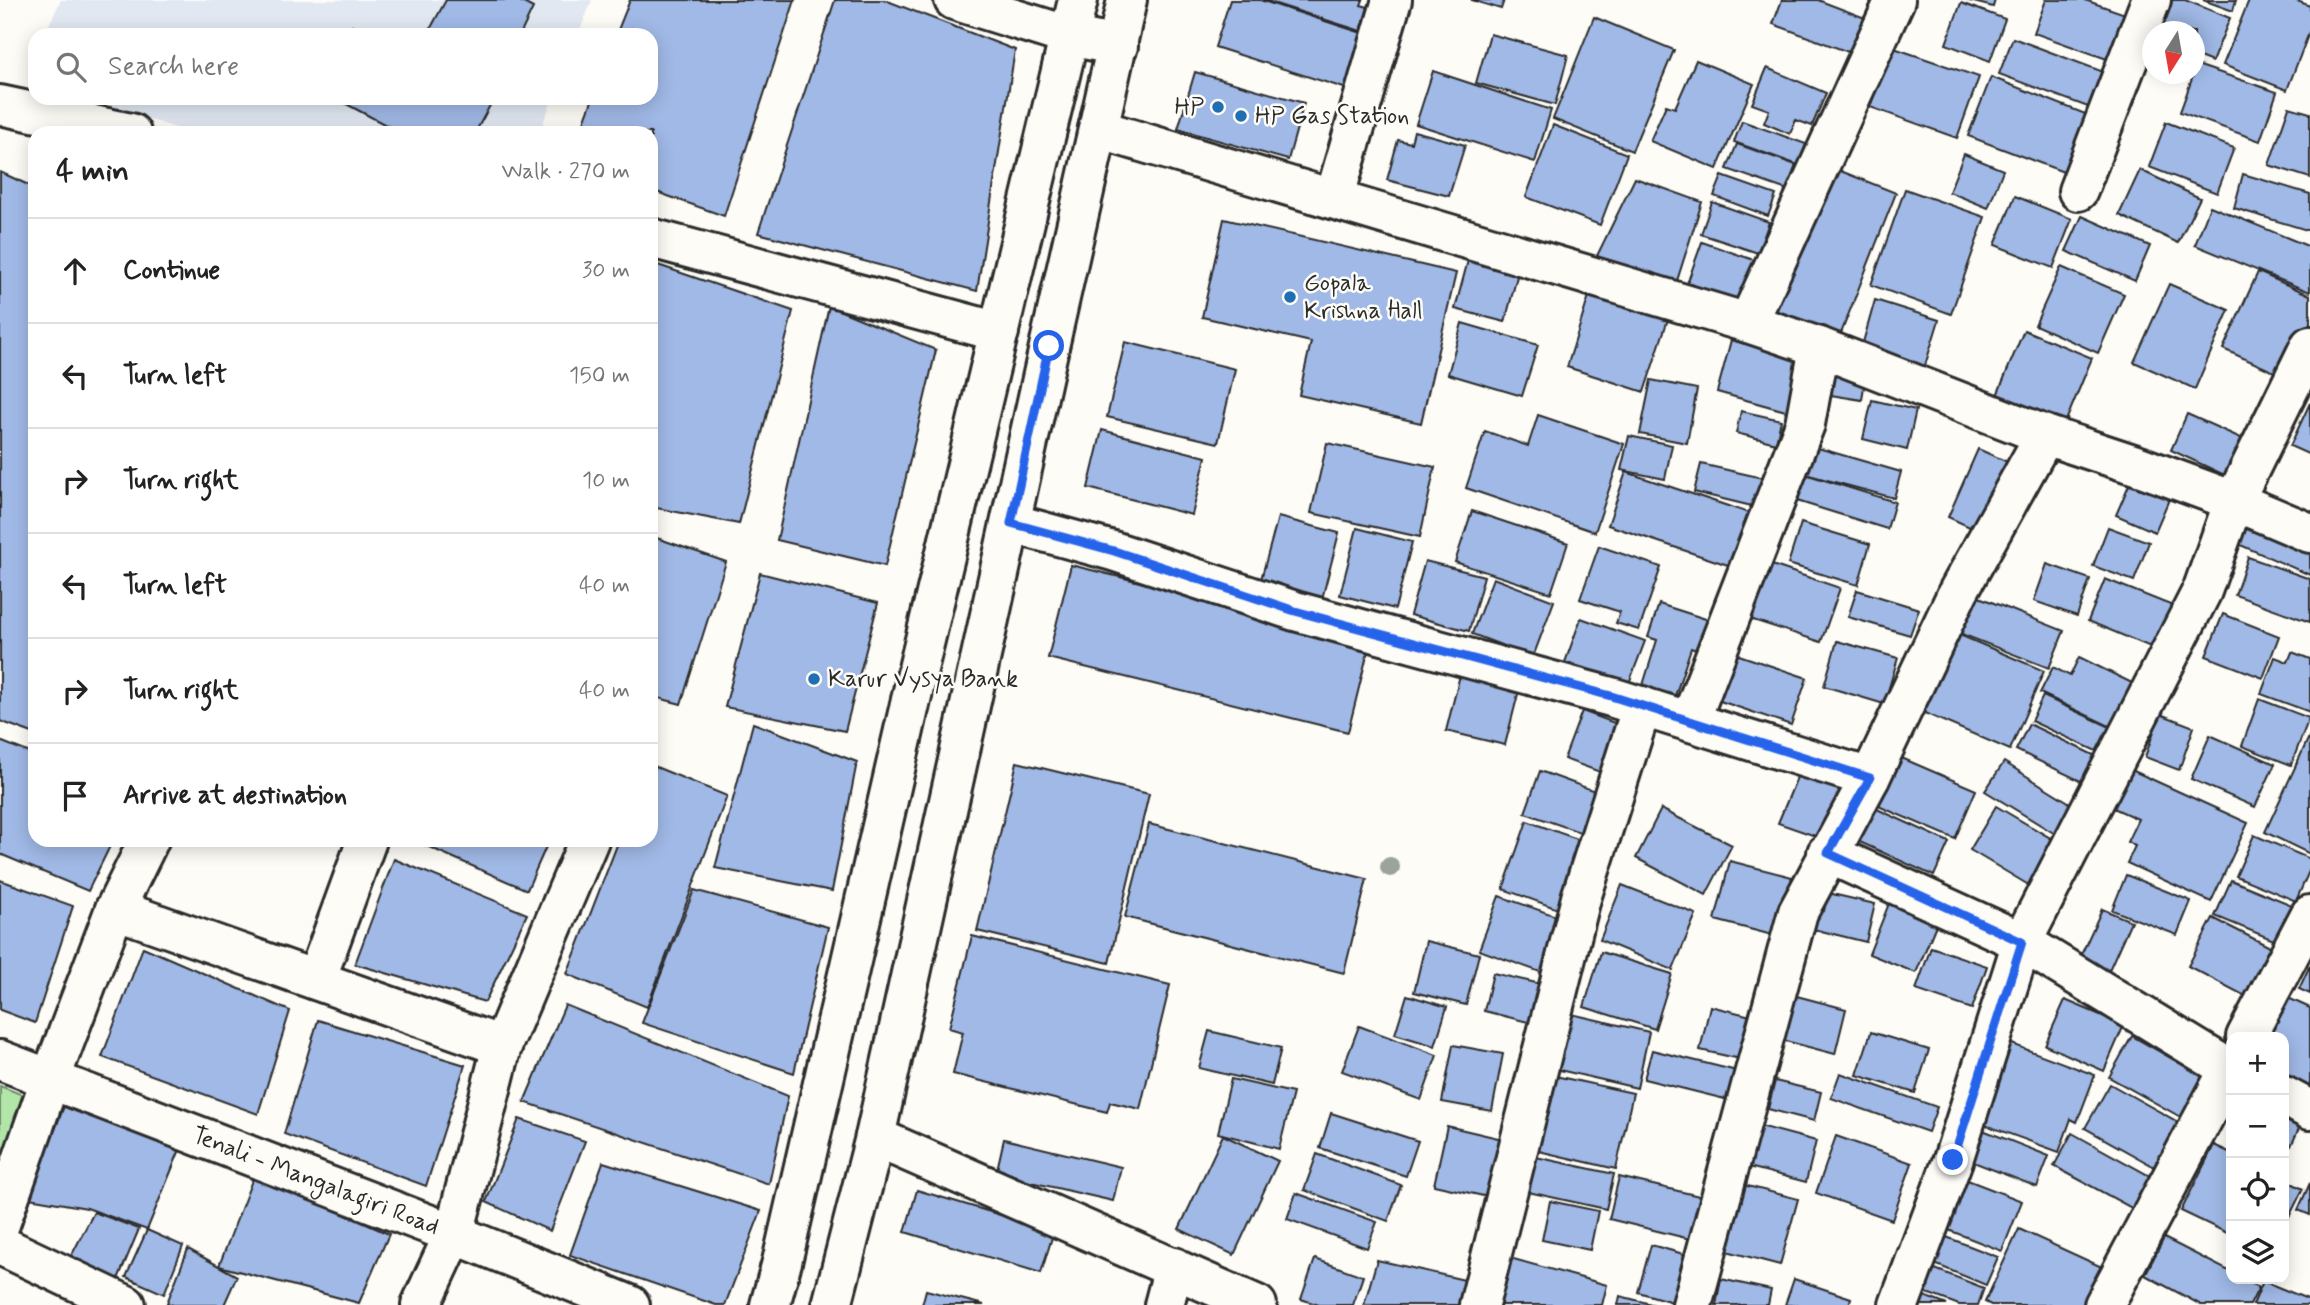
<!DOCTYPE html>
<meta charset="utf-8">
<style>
:root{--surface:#fff;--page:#f6f6f6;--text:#222;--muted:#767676;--line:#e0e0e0}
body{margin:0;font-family:Mynerve,sans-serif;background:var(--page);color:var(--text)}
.controls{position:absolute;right:21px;bottom:21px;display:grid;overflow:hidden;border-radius:14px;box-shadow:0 4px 18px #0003}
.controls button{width:63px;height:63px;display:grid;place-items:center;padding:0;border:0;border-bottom:2px solid var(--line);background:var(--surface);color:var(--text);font:35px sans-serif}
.compass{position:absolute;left:2142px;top:21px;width:63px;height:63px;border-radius:50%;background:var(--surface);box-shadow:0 4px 18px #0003;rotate:191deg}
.stop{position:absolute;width:21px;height:21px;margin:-16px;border:5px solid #2563eb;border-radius:50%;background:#fff}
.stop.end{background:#2563eb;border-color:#fff;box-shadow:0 2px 7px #0008}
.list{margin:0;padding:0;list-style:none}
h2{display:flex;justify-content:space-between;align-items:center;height:91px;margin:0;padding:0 28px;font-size:30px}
h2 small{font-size:23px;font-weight:400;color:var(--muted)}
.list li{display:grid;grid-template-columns:46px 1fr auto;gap:21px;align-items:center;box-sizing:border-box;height:105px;padding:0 28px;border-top:2px solid var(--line)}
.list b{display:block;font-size:26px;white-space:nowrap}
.list em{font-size:23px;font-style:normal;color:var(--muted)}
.icon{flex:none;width:38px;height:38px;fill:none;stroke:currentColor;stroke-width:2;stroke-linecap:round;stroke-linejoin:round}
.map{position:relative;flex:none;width:2310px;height:1305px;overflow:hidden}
.search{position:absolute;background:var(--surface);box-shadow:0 4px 18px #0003;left:28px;top:28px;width:630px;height:77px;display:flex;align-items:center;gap:18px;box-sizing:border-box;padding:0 24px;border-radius:21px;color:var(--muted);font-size:26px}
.panel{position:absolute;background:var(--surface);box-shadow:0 4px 18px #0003;left:28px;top:126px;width:630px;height:721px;border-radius:21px}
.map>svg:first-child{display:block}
.built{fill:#e1e8f2}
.green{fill:#b1e6a8;stroke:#6e886a;stroke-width:2}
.building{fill:#a0b9e6;stroke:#2b2b2b;stroke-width:2}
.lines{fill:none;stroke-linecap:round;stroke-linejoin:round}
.minor-casing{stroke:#2b2b2b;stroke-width:44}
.major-casing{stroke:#2b2b2b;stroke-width:44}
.minor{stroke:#fdfcf7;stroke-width:38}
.major{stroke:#fdfcf7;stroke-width:38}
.tree{fill:#9ca398}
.route{stroke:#2563eb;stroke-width:9}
.poi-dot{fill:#1f6fb2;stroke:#fdfcf7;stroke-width:2.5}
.labels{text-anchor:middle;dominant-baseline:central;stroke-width:5;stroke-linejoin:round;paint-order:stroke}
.poi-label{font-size:24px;fill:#2b2b2b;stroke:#fdfcf7;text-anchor:start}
.street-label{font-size:24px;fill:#2b2b2b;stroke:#fdfcf7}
</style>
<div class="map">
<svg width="2310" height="1305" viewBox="0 0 2310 1305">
<rect width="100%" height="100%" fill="#fdfcf7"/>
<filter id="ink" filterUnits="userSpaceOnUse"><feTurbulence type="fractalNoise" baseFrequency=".0143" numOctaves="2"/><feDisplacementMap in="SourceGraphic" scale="14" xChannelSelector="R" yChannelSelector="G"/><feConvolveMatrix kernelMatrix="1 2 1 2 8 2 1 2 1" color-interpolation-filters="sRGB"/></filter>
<g filter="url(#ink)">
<!-- built -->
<g class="built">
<polygon points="61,0 592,0 578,35 44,35"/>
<polygon points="83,98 553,98 539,133 192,133"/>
</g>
<!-- green -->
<polygon class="green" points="0,1086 36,1100 0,1184"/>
<!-- building -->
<g class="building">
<polygon points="446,0 518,0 533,8 520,35 427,35"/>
<polygon points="630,0 795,0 724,216 651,190 651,133 580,133 593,98 651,98 651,35 616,35"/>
<polygon points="835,0 885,0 1015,50 977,291 758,233"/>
<polygon points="1230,0 1260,0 1365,34 1347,89 1215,47"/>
<polygon points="1263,0 1363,0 1361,5 1368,7 1361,31"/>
<polygon points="1471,0 1504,0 1501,9"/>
<polygon points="1782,0 1818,0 1873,21 1859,56 1773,24"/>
<polygon points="1966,0 1995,0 1993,7"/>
<polygon points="2046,0 2085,0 2134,17 2118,63 2034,33"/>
<polygon points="2172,0 2185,0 2230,18 2212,62 2194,55 2194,32 2160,32"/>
<polygon points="2203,0 2236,0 2233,11"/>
<polygon points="2249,0 2295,0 2310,6 2310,30 2287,90 2223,65"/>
<polygon points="1961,3 2005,19 1990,61 1946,44"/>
<polygon points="1594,17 1674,50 1632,151 1553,119"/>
<polygon points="352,26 371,35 348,35"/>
<polygon points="1490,34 1568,55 1555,105 1476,83"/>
<polygon points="2013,38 2109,74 2096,110 1999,74"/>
<polygon points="1891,47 1979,77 1957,138 1870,107"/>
<polygon points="1696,60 1754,84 1717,169 1650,141 1666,105 1675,108"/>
<polygon points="2197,65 2277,92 2260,141 2180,112"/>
<polygon points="1767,68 1826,93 1812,126 1796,120 1790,134 1764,123 1769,110 1752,104"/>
<polygon points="1433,71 1551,110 1535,162 1416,124"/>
<polygon points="1195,72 1304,103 1288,160 1178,129"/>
<polygon points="1991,77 2088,115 2066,173 1968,136"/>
<polygon points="335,98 494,98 475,133 401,133"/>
<polygon points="2289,107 2310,113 2310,178 2269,165"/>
<polygon points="1742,121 1806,144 1798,165 1734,142"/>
<polygon points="2166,122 2234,148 2217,193 2149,167"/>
<polygon points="1553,125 1627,154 1600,225 1526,197"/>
<polygon points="1414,131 1465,145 1449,196 1387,180 1398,140 1411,143"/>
<polygon points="1737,144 1796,165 1787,190 1727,169"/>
<polygon points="1964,154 2003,170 1988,208 1949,192"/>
<polygon points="1828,166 1896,193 1838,341 1769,314"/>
<polygon points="2140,170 2200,198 2178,243 2119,215"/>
<polygon points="0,172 35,188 35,734 0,721"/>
<polygon points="2243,174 2310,194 2310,231 2234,208"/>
<polygon points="1722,176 1776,195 1768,216 1714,196"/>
<polygon points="1635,178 1702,202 1675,287 1593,264"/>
<polygon points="1905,189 1985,217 1951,314 1871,285"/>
<polygon points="2015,196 2072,219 2053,268 1995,245"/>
<polygon points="1712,202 1769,222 1758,253 1701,234"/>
<polygon points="2210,206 2310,247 2310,292 2195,245"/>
<polygon points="2082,216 2150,246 2135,281 2066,251"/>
<polygon points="1224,219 1456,273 1421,423 1299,395 1311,342 1202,317"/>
<polygon points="1702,242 1754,260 1738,302 1687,284"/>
<polygon points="1471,249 1521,261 1505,322 1455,309"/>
<polygon points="652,263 793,311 739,524 651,507"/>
<polygon points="2061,267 2124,294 2098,353 2035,325"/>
<polygon points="2258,272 2310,295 2310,334 2290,379 2223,349"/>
<polygon points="2169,284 2229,310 2195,389 2134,362"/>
<polygon points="1592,286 1671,310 1644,392 1567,367"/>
<polygon points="1875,300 1939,320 1923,372 1860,353"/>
<polygon points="829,306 936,350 885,566 777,540"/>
<polygon points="1462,323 1538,345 1522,396 1448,374"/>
<polygon points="2024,330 2092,358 2061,433 1993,405"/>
<polygon points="1731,340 1807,361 1793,413 1717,392"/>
<polygon points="1125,342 1235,369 1218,443 1107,417"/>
<polygon points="1820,372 1865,379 1862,400 1818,393"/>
<polygon points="1651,380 1697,389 1687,443 1640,434"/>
<polygon points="1872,400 1916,410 1907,450 1863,439"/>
<polygon points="2310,403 2310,455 2290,446"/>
<polygon points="1741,411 1781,420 1776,443 1736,433"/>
<polygon points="2187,414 2250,442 2233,479 2171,450"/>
<polygon points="1538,415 1624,444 1595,532 1466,488 1485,431 1528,446"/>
<polygon points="1102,430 1206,457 1192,515 1088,488"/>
<polygon points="1629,436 1672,445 1665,479 1621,470"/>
<polygon points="1327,443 1435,467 1420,537 1311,513"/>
<polygon points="1811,446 1901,472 1894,498 1805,474"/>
<polygon points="1978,449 2017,466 1987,535 1948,517"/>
<polygon points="1701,464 1767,479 1760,508 1694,492"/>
<polygon points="1626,472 1761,517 1743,570 1608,525"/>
<polygon points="1805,474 1895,502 1887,529 1797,501"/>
<polygon points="2131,480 2170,497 2155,532 2116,515"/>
<polygon points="1472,511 1568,543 1551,593 1455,562"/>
<polygon points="2251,514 2310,539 2310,575 2238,544"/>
<polygon points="1278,517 1339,533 1322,599 1260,583"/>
<polygon points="1801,523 1870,544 1858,585 1788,564"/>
<polygon points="2108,527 2149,542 2134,581 2093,566"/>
<polygon points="1357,528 1412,542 1395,609 1340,595"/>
<polygon points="651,536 726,562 681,704 651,696"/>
<polygon points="1599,546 1661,567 1639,630 1616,623 1620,612 1580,599"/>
<polygon points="2248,557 2310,579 2310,622 2235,595"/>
<polygon points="1425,561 1484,576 1469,631 1410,615"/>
<polygon points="1766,563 1840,588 1821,642 1747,618"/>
<polygon points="2047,564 2090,579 2077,616 2034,601"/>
<polygon points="1071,565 1371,639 1348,732 1048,658"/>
<polygon points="760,573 878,603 845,731 725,707"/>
<polygon points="1493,578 1554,601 1533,657 1472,634"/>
<polygon points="2105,579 2183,610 2165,653 2088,621"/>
<polygon points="1857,590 1919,609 1910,635 1848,617"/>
<polygon points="1974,595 2064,631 2049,668 1959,633"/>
<polygon points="1659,604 1712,621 1702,652 1691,648 1671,708 1639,698 1657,640 1648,637"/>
<polygon points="2223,614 2279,636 2263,678 2206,656"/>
<polygon points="1581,618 1645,641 1626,691 1563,668"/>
<polygon points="1955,633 2044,671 2010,750 1922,712"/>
<polygon points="1837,641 1898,658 1884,704 1824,686"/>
<polygon points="2292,652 2310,659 2310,712 2261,694 2275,657 2288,662"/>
<polygon points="1736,654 1807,678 1791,725 1720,701"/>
<polygon points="2079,657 2132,683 2124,701 2133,704 2120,731 2040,693 2053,667 2070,676"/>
<polygon points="1460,675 1519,690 1505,745 1446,731"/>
<polygon points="2043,696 2119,731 2107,756 2031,721"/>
<polygon points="2259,699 2309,718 2291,765 2242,746"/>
<polygon points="1582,711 1631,729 1614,777 1564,759"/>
<polygon points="2160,714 2194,727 2179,770 2145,757"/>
<polygon points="753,723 857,762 832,891 715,868"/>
<polygon points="2029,724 2104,760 2091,786 2016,750"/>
<polygon points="2210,735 2275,764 2255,807 2191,779"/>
<polygon points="2310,735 2310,854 2265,832"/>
<polygon points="0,741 35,755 35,840 113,840 88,891 0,854"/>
<polygon points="1897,756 1976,790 1955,839 1876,805"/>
<polygon points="1017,762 1149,794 1109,963 977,931"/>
<polygon points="2004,762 2083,811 2065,840 1985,791"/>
<polygon points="651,765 727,796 647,1007 567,974 619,840 651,840"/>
<polygon points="1802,765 1846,781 1824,839 1778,823"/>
<polygon points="2127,768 2248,823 2211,902 2127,863 2135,846 2127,842 2138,819 2109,806"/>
<polygon points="1540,771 1606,795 1591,836 1525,813"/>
<polygon points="1866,804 1949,842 1934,876 1851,838"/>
<polygon points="1996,806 2064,846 2037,890 1970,850"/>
<polygon points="1661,809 1732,845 1706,895 1636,858"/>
<polygon points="1527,821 1594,845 1569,913 1503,889"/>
<polygon points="1149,824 1367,879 1344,973 1125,917"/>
<polygon points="2254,835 2310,859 2310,869 2296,901 2236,876"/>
<polygon points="413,840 549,840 527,890"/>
<polygon points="394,859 527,914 485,1002 355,964"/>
<polygon points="1730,861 1792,877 1776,936 1715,920"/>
<polygon points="2126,875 2191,901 2177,935 2112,910"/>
<polygon points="0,880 73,906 35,1023 0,1010"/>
<polygon points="2231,880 2292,905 2276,941 2215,916"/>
<polygon points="1622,885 1696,914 1673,970 1600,940"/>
<polygon points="694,890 828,927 794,1073 642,1023"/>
<polygon points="1828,893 1875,904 1866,942 1809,928 1814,908 1824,911"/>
<polygon points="1499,896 1562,918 1543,973 1479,950"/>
<polygon points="1890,901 1938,920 1916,973 1869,954"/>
<polygon points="2102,909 2131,921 2105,979 2076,966"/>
<polygon points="2213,918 2272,948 2247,997 2188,966"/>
<polygon points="972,936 1170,985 1140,1109 1110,1102 1107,1112 953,1074 963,1032 949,1028"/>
<polygon points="1426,941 1479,954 1466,1005 1414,992"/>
<polygon points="143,947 290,1011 258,1114 102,1057"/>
<polygon points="1931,947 1987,966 1972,1009 1916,990"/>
<polygon points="1601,952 1672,974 1655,1029 1584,1007"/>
<polygon points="2310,965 2310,994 2299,989"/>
<polygon points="1493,973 1545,985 1536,1024 1484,1011"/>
<polygon points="2275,992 2310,1008 2310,1104 2284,1092 2284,1037 2255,1037"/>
<polygon points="1789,994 1846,1009 1835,1054 1778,1039"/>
<polygon points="1407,995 1447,1007 1435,1046 1395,1034"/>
<polygon points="2065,1000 2124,1025 2104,1071 2045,1045"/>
<polygon points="565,1005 788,1096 769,1184 524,1102"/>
<polygon points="1710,1006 1755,1017 1745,1060 1700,1050"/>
<polygon points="1567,1013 1649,1032 1637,1088 1555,1069"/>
<polygon points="318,1020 465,1065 426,1186 284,1134"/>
<polygon points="1359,1026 1437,1055 1421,1100 1342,1071"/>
<polygon points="1209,1031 1281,1048 1272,1085 1199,1068"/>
<polygon points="1871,1032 1929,1050 1915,1093 1857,1075"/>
<polygon points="2132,1036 2209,1080 2186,1120 2109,1077"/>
<polygon points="2004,1041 2095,1075 2077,1122 2071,1119 2059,1152 1974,1121"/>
<polygon points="1453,1045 1503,1054 1492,1111 1442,1102"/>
<polygon points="1652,1050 1745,1073 1737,1102 1644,1079"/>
<polygon points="1840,1073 1937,1107 1928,1132 1831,1098"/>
<polygon points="1546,1074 1633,1093 1616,1169 1530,1149"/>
<polygon points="1231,1079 1293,1093 1279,1149 1218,1133"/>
<polygon points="1775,1081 1821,1092 1814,1121 1768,1109"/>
<polygon points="2110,1084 2185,1126 2160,1170 2085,1128"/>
<polygon points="66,1101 181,1147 147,1230 87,1208 29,1198"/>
<polygon points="2284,1106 2305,1115 2291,1146 2284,1143"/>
<polygon points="1331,1113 1418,1141 1406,1176 1320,1148"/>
<polygon points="519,1119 585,1141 550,1231 486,1202"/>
<polygon points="1970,1125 2049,1156 2037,1187 1958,1156"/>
<polygon points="1447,1126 1511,1141 1497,1199 1434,1185"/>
<polygon points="1760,1126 1816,1141 1806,1182 1749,1167"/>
<polygon points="2072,1133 2155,1179 2137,1211 2054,1166"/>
<polygon points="1223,1135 1278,1161 1234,1255 1179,1229"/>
<polygon points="1836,1136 1912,1163 1892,1220 1816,1193"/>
<polygon points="1004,1139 1121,1167 1113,1201 996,1174"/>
<polygon points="2214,1145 2231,1153 2231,1235 2181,1211"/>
<polygon points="1317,1154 1401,1185 1388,1221 1304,1190"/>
<polygon points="1536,1157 1614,1174 1606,1209 1528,1192"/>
<polygon points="603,1162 761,1211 725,1305 716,1305 570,1255"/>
<polygon points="1952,1174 2022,1201 2002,1251 1933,1224"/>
<polygon points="254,1175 389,1234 359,1303 219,1266"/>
<polygon points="1619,1177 1712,1199 1702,1242 1609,1219"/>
<polygon points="2284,1179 2303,1189 2284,1227"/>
<polygon points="2310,1183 2310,1215 2298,1210"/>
<polygon points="1740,1184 1798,1199 1780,1265 1723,1250"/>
<polygon points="917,1190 1054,1231 1041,1273 905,1232"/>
<polygon points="1296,1193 1377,1222 1367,1248 1287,1219"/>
<polygon points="1550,1201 1598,1211 1590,1250 1542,1240"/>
<polygon points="94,1212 139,1229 116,1284 67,1264"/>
<polygon points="2019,1229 2104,1268 2087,1305 1991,1305 1985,1302"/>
<polygon points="147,1230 183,1246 164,1294 126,1277"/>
<polygon points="1931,1231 1998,1257 1986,1285 1920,1258"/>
<polygon points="2164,1238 2231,1272 2231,1279 2243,1279 2259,1287 2250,1305 2201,1305 2145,1275"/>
<polygon points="1651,1245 1698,1258 1683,1305 1638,1292"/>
<polygon points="188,1249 237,1276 224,1305 173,1305 167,1303"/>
<polygon points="1510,1258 1607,1285 1602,1305 1499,1305"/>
<polygon points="1315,1259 1363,1276 1353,1305 1319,1305 1301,1299"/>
<polygon points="1377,1260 1469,1281 1463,1305 1364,1305"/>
<polygon points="1917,1262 1984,1288 1978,1305 1959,1305 1908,1286"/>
<polygon points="1721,1279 1771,1290 1768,1305 1716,1305"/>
<polygon points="1794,1279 1851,1298 1849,1305 1785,1305"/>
<polygon points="2263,1281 2310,1300 2310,1305 2253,1305"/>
<polygon points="926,1290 984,1305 922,1305"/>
<polygon points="1914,1292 1947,1305 1909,1305"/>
<polygon points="1620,1296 1655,1305 1618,1305"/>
</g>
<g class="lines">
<defs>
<g id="minor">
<polyline points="954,0 1069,36 1118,46"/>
<polyline points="0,105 131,133"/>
<polyline points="1098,129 1748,323 1819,347 2045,435 2139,466 2234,501 2310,533"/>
<polyline points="2078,191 2151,0"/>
<polyline points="1334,199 1392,0"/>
<polyline points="651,238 999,332"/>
<polyline points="1748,323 1895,0"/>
<polyline points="1011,523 1113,551 1295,611 1611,697 1870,778 1958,592 2045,435"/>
<polyline points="1690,721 1805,424 1819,347"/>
<polyline points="1827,853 2022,942 2231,1070"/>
<polyline points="115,909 502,1046"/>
<polyline points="316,980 367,840"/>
<polyline points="2246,1037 2310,915"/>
<polyline points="2284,1096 2310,1110"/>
<polyline points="875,1137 1257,1305"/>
<polyline points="0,1224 50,1080 115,909 149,840"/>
<polyline points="0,1245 126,1305"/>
<polyline points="421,1305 454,1234 502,1046 589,840"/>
<polyline points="1164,1305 1174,1267"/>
<polyline points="1479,1305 1581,898 1642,706"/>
<polyline points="1692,1305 1798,912 1870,778"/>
<polyline points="1899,1305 1953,1160 2022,942 2202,591 2234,501 2310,346"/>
<polyline points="2104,1305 2231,1066"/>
</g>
<g id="major">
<path id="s1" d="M0,1060L454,1234L630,1305"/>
<polyline points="770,1305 782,1262 919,665 1078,0"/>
<polyline points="832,1305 875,1137 1049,347 1127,0"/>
</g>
</defs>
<!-- minor casing -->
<use href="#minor" class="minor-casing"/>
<!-- major casing -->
<use href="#major" class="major-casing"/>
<!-- minor -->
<use href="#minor" class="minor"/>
<!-- major -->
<use href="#major" class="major"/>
</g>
<!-- trees -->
<circle class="tree" cx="1390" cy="867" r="10"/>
</g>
<g class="lines" filter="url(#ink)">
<!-- route -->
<polyline class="route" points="1049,346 1011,523 1114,551 1295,611 1611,696 1870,778 1828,853 2022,942 1953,1160"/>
</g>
<!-- markers -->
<g class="poi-dot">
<circle cx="1218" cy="107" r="7"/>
<circle cx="1241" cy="116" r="7"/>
<circle cx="1290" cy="297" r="7"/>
<circle cx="814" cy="679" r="7"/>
</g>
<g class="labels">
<!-- poi labels -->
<g class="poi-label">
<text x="1204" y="107" text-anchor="end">HP</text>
<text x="1255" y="116">HP Gas Station</text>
<text x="1304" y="283">Gopala<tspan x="1304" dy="28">Krishna Hall</tspan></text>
<text x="828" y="679">Karur Vysya Bank</text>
</g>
<!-- street labels -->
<g class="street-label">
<text stroke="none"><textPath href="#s1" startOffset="338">Tenali - Mangalagiri Road</textPath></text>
</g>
</g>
</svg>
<div class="controls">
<button>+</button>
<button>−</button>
<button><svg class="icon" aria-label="locate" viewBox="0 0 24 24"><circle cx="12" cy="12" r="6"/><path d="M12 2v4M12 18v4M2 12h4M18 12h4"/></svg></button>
<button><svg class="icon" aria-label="layers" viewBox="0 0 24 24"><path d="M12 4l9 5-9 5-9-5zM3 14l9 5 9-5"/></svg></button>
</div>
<svg class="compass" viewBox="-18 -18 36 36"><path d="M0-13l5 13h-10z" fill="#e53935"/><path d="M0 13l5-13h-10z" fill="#767676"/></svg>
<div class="stop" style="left:1049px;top:346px"></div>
<div class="stop end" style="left:1953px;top:1160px"></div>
<div class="search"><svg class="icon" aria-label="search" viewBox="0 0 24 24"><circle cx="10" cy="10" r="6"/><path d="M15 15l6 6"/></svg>Search here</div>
<section class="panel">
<h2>4 min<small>Walk · 270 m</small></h2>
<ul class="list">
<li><svg class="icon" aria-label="ahead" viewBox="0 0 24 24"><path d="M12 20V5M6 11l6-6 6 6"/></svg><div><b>Continue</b></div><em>30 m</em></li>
<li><svg class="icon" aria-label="left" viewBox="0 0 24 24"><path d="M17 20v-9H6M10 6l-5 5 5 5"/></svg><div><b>Turn left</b></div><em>150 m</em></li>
<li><svg class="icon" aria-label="right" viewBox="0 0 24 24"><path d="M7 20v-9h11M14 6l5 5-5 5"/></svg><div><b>Turn right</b></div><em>10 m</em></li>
<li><svg class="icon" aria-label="left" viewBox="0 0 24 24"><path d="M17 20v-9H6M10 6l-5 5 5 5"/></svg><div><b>Turn left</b></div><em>40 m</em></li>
<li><svg class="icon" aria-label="right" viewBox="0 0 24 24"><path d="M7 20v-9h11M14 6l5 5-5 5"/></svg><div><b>Turn right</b></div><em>40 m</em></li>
<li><svg class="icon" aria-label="arrive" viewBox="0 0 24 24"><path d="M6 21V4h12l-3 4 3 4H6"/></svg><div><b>Arrive at destination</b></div></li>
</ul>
</section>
</div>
